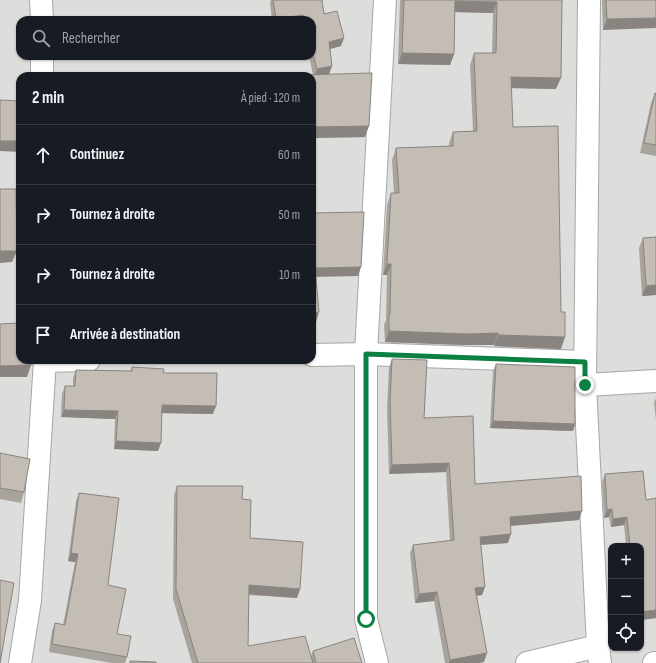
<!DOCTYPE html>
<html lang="fr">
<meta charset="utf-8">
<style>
:root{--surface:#171b24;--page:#242831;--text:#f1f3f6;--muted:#9ea1a6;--line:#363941}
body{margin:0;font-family:"Sofia Sans Condensed",sans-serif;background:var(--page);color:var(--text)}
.controls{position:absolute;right:12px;bottom:12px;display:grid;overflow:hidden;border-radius:8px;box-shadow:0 1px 3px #0004}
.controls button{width:36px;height:36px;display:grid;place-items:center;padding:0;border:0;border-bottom:1px solid var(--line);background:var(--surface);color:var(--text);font:20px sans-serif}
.stop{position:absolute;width:12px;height:12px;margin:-9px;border:3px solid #0b8043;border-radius:50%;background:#fff}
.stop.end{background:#0b8043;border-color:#fff;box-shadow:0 1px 4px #0008}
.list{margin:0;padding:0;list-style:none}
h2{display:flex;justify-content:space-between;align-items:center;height:52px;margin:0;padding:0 16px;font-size:17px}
h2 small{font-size:13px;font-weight:400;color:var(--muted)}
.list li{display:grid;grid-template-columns:26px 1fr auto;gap:12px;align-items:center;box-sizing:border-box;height:60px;padding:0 16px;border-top:1px solid var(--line)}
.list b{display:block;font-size:15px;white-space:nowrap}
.list em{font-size:13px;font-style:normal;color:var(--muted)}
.icon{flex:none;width:22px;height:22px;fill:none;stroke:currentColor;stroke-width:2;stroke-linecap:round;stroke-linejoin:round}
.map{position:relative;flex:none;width:656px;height:663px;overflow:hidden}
.search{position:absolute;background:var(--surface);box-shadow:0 1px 3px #0004;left:16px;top:16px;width:300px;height:44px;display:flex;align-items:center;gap:10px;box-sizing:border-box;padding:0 14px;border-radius:12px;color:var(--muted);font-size:15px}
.panel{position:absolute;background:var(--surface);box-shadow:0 1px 3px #0004;left:16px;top:72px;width:300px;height:292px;border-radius:12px}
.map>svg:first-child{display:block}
.residential{fill:#dddddc;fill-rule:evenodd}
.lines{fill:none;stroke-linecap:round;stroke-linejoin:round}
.street-casing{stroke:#a6a6a6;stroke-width:24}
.street{stroke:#fff;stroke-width:22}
.wall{fill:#a9a39d}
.shaded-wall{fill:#89847f}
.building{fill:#c4bdb6;stroke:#89847f}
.route{stroke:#0b8043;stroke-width:5}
</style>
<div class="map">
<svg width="656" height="663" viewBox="0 0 656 663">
<rect width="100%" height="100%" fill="#efeee6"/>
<!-- residential -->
<path class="residential" d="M0,0H656V663H0ZM20,20H312V56H20ZM20,76H312V360H20ZM611,546H641V648H611Z"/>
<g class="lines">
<defs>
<g id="street">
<polyline points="41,0 42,20"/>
<polyline points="589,0 585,385 598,646 600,663"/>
<polyline points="42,56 42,76"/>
<polyline points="312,355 366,354 585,362"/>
<polyline points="45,361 89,360"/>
<polyline points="585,385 656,381"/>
<polyline points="20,663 30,600 45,360"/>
<polyline points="377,663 366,619 366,354 385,0"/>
<polyline points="527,663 598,646"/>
<polyline points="654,663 656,663"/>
</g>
</defs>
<!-- street casing -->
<use href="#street" class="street-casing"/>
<!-- street -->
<use href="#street" class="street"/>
</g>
<!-- wall -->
<g class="wall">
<polygon points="271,0 322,0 324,14 341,46 330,49 332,66 329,74 326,74 365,137 312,138 312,76 313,75 309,56 312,56 312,20 272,20 270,3"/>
<polygon points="400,0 562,0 556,89 511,88 513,127 561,349 494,346 494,345 464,345 385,342 384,325 386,320 387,275 383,275 387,205 391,193 394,193 392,160 396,148 449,146 449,143 453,132 473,131 470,65 474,53 492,53 493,13 455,12 454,54 450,65 398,64"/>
<polygon points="602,0 656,0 603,30"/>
<polygon points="655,93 656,93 656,156 640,153 651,103"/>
<polygon points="643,238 656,295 642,296 639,248"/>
<polygon points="392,359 424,418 475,484 579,520 510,526 508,543 481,545 482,595 477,596 484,662 478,663 445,663 434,601 415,603 410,553 413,545 450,541 446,472 389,474 387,409 389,367"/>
<polygon points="496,364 575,424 573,431 490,428 493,371"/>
<polygon points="132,367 163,373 213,414 162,413 158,451 114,449 115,419 61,417 62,394 65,386 73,386 73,378 76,370 130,371"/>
<polygon points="656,398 656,420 654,403"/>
<polygon points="0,453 24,492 21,503 0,499"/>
<polygon points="605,474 646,500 656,499 656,618 641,620 641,546 626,546 624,525 611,527 609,517 604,518 602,482"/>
<polygon points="177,486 242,499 250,538 300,589 297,598 249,595 248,646 311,656 313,651 362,663 192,663 173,599 174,495"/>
<polygon points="79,493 108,585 117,634 127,657 125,663 112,663 49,652 52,631 55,623 63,625 75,562 68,561 76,501"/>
</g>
<!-- shaded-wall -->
<g class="shaded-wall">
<polygon points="455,1 497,2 493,13 451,12"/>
<polygon points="303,15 301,20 275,20 276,19"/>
<polygon points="656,18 656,28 603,30 607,19"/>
<polygon points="344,38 341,46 326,50 329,42"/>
<polygon points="402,53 454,54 450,65 398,64"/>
<polygon points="332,66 329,74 314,77 317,69"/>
<polygon points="511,77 561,78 556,89 507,88"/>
<polygon points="369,126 365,137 312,138 312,127"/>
<polygon points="0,141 20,141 20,152 0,151"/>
<polygon points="0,251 17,251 12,262 0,263"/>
<polygon points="387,264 391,264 387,275 383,275"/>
<polygon points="361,267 358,276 312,277 315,268"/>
<polygon points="656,285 656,295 642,296 646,286"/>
<polygon points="319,312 316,322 312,322 313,313"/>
<polygon points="312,330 315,330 312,339"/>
<polygon points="389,331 498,333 494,345 464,345 385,342"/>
<polygon points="498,335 565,337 561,349 494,346"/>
<polygon points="31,365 27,377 0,377 0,366"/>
<polygon points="162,405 216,406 213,414 159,413"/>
<polygon points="64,410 118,411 115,419 61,417"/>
<polygon points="493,421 575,424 573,431 490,428"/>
<polygon points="116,441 161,443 158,451 114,449"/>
<polygon points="449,463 446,472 389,474 392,465"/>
<polygon points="612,509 609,517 604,518 607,510"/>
<polygon points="582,511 579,520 507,526 510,517"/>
<polygon points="627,517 624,525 611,527 613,519"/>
<polygon points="511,534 508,543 476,545 480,537"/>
<polygon points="71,553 78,554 75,562 68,561"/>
<polygon points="249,585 300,589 297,598 246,594"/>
<polygon points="485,587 482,595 472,596 475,588"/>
<polygon points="437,592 434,601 415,603 419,594"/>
<polygon points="656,610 656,618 641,620 641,612"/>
<polygon points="487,653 484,662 478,663 449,663 450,660"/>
</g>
<!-- building -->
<g class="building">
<polygon points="273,0 322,0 324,14 337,11 344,38 329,42 332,66 317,69 312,50 312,20 305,20 303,15 276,19"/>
<polygon points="404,0 562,0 561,78 511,77 513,127 558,126 561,312 565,312 565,337 498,335 498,333 468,334 389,331 389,314 390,314 391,264 387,264 391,193 399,193 396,148 453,146 453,132 477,131 474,53 496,53 497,2 455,1 454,54 402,53"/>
<polygon points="606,0 656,0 656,18 607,19"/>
<polygon points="372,73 369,126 312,127 312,76 267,76"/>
<polygon points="655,93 656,93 656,145 644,143"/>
<polygon points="0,100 20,101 20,141 0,141"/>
<polygon points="0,189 16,189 17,251 0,251"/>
<polygon points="364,212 361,267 315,268 319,312 313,313 315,330 312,330 312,213"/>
<polygon points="656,237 656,285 646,286 643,238"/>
<polygon points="20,323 20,360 31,360 31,365 0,366 0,324"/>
<polygon points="392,359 427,360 424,418 473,416 475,484 581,476 582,511 510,517 511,534 480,537 485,587 475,588 487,653 450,660 437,592 419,594 413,545 454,540 449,463 392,465 390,401"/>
<polygon points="496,364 575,367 575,424 493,421"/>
<polygon points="132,367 164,369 163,373 217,373 216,406 162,405 161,443 116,441 118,411 64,410 65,386 75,386 76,370 132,371"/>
<polygon points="0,453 30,459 24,492 0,488"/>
<polygon points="643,471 646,500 656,498 656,610 641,612 641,546 630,546 627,517 613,519 612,509 607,510 605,474"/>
<polygon points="177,486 243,486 242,499 251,500 250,538 303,542 300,589 249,585 248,646 305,636 313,663 198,663 176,589"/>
<polygon points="79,493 119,498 108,585 126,589 117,634 131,636 127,657 52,644 55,623 65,625 78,554 71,553"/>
<polygon points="0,580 14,583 0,663"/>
<polygon points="354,638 362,663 316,663 313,651"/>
<polygon points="130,661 156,662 156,663 130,663"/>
</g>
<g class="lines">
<!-- route -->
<polyline class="route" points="366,619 366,354 585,362 585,385"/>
</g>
</svg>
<div class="controls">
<button>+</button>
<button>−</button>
<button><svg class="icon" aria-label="locate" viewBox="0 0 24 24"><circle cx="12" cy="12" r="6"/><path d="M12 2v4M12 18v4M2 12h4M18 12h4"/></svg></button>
</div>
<div class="stop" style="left:366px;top:619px"></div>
<div class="stop end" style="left:585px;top:385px"></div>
<div class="search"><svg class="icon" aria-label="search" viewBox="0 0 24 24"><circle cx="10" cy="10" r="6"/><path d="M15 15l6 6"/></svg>Rechercher</div>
<section class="panel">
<h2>2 min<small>À pied · 120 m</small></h2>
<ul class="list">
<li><svg class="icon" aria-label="ahead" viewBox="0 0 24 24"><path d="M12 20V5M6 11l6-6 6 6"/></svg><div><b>Continuez</b></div><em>60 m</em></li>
<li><svg class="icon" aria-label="right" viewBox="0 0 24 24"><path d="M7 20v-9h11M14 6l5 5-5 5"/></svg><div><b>Tournez à droite</b></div><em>50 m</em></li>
<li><svg class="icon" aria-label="right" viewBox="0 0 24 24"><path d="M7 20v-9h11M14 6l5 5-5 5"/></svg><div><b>Tournez à droite</b></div><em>10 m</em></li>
<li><svg class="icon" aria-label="arrive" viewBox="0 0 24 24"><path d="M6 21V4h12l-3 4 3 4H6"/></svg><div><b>Arrivée à destination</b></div></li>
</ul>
</section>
</div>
